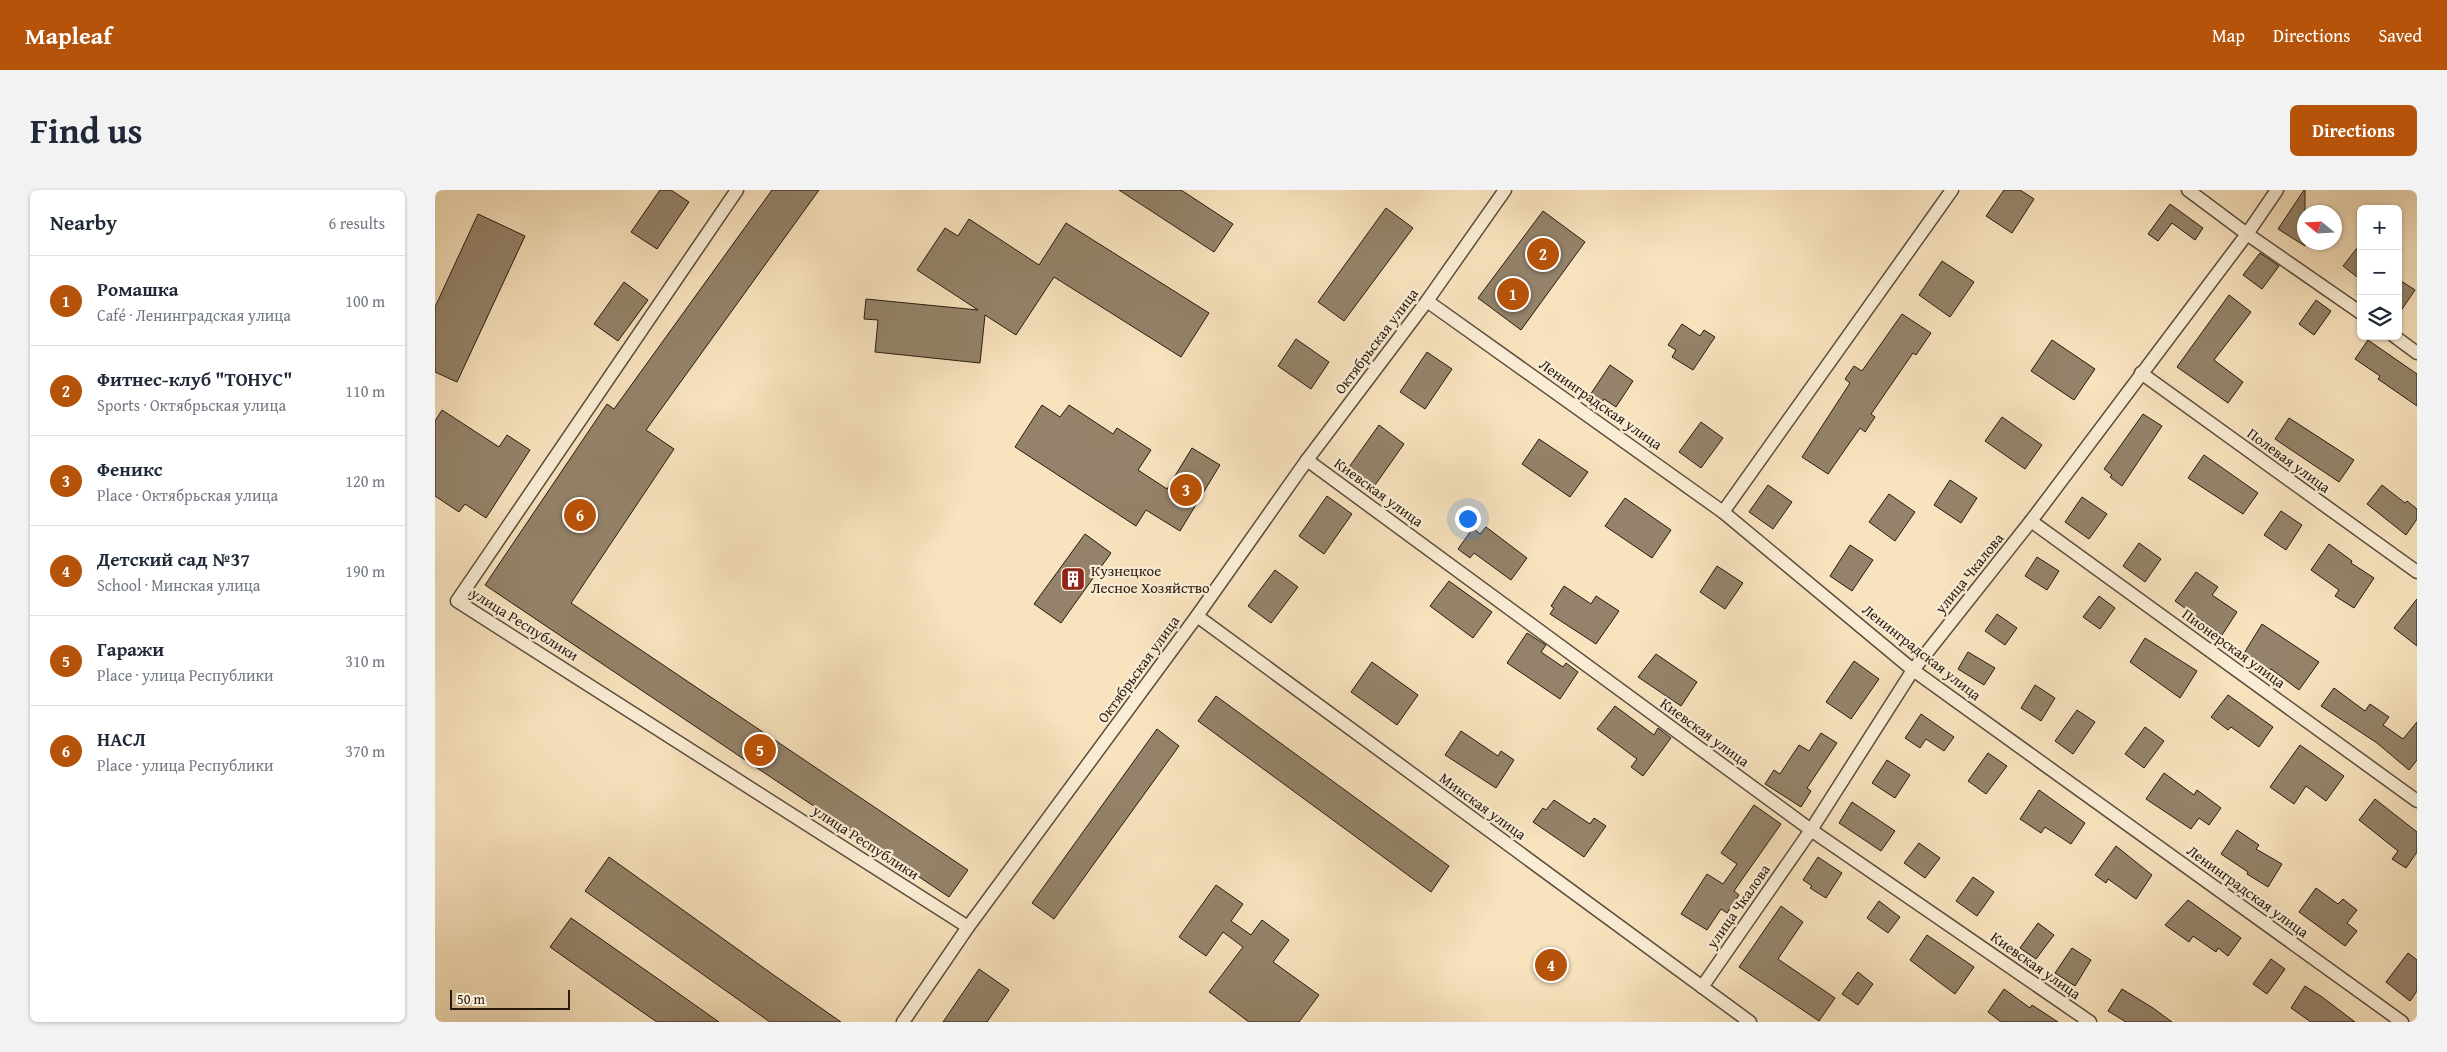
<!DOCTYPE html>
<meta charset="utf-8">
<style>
:root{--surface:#fff;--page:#f2f2f3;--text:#1f2937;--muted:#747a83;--line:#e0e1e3;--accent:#b45309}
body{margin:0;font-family:"Gentium Book Plus",serif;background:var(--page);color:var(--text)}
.controls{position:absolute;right:15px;top:15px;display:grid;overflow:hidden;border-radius:8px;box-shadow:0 1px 4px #0004}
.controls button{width:45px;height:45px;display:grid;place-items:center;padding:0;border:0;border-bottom:1px solid var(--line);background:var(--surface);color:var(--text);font:25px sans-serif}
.compass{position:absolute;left:1862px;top:15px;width:45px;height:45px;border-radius:50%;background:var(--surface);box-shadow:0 1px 4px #0004;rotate:288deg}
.scale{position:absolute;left:15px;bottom:12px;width:120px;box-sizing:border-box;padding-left:5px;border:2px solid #271a10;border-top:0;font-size:14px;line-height:18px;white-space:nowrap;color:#271a10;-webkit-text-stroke:4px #faedd5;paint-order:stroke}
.you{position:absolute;left:1032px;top:328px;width:18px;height:18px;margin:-12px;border:4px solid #fff;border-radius:50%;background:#1a73e8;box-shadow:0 0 0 8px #1a73e833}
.badge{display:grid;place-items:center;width:32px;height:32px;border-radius:50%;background:var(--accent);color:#fff;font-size:16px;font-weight:700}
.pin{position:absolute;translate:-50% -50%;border:2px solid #fff;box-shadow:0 1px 5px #0006}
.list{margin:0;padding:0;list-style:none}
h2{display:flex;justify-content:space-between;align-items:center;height:65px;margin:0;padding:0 20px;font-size:21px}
h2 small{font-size:16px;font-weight:400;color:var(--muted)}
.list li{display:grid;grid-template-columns:32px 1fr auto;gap:15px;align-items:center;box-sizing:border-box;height:90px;padding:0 20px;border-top:1px solid var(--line)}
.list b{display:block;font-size:19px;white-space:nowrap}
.list p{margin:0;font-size:16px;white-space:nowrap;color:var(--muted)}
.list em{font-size:16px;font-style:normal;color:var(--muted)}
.icon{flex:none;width:28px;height:28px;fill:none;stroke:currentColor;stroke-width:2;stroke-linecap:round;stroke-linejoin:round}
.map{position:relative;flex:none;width:1982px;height:832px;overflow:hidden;border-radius:8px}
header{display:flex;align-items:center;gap:30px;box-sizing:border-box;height:70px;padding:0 25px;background:var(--accent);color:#fff}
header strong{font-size:24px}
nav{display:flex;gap:28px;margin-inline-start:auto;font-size:18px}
.intro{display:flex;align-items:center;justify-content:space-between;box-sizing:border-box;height:120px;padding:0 30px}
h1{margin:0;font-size:35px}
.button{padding:12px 22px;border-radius:8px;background:var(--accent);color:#fff;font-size:18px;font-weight:700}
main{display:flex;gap:30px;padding:0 30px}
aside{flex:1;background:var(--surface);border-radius:8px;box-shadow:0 1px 4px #0004}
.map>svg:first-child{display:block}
.building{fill:#94836a;stroke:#271a10}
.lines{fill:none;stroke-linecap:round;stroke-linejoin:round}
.street-casing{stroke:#5b4c3c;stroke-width:15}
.street{stroke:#faedd5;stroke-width:12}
.labels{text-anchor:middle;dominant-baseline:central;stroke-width:4.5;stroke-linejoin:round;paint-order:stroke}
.street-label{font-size:15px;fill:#271a10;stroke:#faedd5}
.poi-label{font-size:15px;fill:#271a10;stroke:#faedd5;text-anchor:start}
</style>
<header>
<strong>Mapleaf</strong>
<nav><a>Map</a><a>Directions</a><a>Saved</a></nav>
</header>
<div class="intro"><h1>Find us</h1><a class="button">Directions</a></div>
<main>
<aside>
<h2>Nearby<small>6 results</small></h2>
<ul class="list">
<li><span class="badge">1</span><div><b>Ромашка</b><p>Café · Ленинградская улица</p></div><em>100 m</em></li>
<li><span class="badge">2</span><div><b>Фитнес-клуб &quot;ТОНУС&quot;</b><p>Sports · Октябрьская улица</p></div><em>110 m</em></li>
<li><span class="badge">3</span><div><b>Феникс</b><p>Place · Октябрьская улица</p></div><em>120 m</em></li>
<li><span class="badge">4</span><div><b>Детский сад №37</b><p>School · Минская улица</p></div><em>190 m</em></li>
<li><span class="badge">5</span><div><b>Гаражи</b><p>Place · улица Республики</p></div><em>310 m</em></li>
<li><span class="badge">6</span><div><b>НАСЛ</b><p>Place · улица Республики</p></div><em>370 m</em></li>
</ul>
</aside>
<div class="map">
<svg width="1982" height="832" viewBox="0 0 1982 832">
<rect width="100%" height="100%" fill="#f8e3be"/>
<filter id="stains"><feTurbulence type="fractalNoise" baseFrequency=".004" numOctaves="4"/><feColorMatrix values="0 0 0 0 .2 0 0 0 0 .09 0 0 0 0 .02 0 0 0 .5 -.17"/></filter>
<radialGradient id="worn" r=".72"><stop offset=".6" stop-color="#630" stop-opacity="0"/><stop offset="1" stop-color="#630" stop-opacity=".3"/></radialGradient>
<!-- building -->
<g class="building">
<polygon points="225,0 236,0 254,12 222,59 196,42"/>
<polygon points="337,0 384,0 211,240 239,259 136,413 533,680 514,707 50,395 172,214 179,219"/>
<polygon points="684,0 746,0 798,34 779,62"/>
<polygon points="1569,0 1585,0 1599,9 1577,43 1551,26"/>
<polygon points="1869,0 1870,0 1870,56 1843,39"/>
<polygon points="1735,14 1768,38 1760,50 1737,33 1723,51 1713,44"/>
<polygon points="951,18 978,38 909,131 883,112"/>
<polygon points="1108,21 1150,52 1086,140 1043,108"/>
<polygon points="43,24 90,46 22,192 0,182 0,117"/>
<polygon points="534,29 604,75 631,33 774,123 746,167 619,87 581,145 550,125 545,173 440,162 443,130 429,129 431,109 543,120 482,80 510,38 523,46"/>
<polygon points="1926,53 1926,90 1908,76"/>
<polygon points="1825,63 1844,76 1827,99 1808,85"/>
<polygon points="1507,71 1539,92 1515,127 1484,105"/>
<polygon points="1963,89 1980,100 1963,125"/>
<polygon points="189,92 213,110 183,151 159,134"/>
<polygon points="1794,105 1816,122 1779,170 1808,192 1793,213 1742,177"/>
<polygon points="1881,110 1896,121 1879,145 1864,134"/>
<polygon points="1467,124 1496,143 1481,165 1478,163 1436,224 1440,227 1430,242 1425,238 1393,284 1367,267 1415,193 1410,189 1419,176 1427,181"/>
<polygon points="1247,134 1265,146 1269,140 1280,147 1258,180 1237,167 1241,160 1233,155"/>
<polygon points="861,149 894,172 876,199 843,176"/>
<polygon points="1617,150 1660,179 1639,210 1596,181"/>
<polygon points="1933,150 1982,184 1982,216 1943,189 1945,186 1920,169"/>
<polygon points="992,162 1017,179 990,219 965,202"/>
<polygon points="1175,175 1198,191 1181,217 1169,209 1167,212 1155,205"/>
<polygon points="607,215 625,227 634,215 678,244 682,238 716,260 703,280 732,299 757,258 785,275 745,341 711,320 701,336 580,257"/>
<polygon points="7,220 64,257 72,245 95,260 51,328 30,314 24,322 0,306 0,231"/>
<polygon points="1708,224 1727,236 1687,296 1675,287 1677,285 1669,279"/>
<polygon points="1567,227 1607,255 1590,279 1550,251"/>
<polygon points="1854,228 1919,270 1904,292 1840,249"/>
<polygon points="1266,232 1288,248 1266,278 1244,262"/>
<polygon points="944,235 969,254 938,298 912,280"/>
<polygon points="1104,249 1153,282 1135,307 1087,274"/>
<polygon points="1769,265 1823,303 1808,324 1753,288"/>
<polygon points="1515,290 1542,308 1526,333 1499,315"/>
<polygon points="1333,295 1357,312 1338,339 1314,322"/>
<polygon points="1947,295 1970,313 1972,311 1982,319 1982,329 1971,345 1932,314"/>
<polygon points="1454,304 1480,322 1460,351 1434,332"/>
<polygon points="892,306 917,324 889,364 864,346"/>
<polygon points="1647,307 1672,324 1654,349 1630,332"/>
<polygon points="1190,308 1236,340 1217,368 1170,336"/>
<polygon points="1846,321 1867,335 1851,360 1829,345"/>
<polygon points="1051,337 1092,368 1076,390 1039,363 1035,368 1023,359 1038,338 1045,344"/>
<polygon points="650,344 676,363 626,433 599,414"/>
<polygon points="1704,353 1726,369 1710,392 1688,376"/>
<polygon points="1894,354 1917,371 1916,373 1939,388 1919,418 1900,406 1904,400 1876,380"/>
<polygon points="1415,355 1438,370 1417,401 1395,386"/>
<polygon points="1602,367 1624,381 1612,400 1590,386"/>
<polygon points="1282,376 1308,393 1290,419 1265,402"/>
<polygon points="840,380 863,397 836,433 813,416"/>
<polygon points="1761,382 1783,397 1777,405 1802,422 1787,445 1740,411"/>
<polygon points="1014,391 1057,422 1038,448 995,416"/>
<polygon points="1129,396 1156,414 1161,406 1184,421 1161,454 1115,424 1119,418 1116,416"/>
<polygon points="1664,406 1680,418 1665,439 1648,427"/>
<polygon points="1982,409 1982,456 1959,438"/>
<polygon points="1562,424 1582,438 1570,455 1550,441"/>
<polygon points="1827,434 1884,472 1864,500 1836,479 1835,481 1808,465"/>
<polygon points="1092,443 1111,455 1106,462 1128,477 1131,473 1143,482 1125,509 1072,473"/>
<polygon points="1710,448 1762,481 1745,508 1695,472"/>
<polygon points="1533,462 1560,478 1549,495 1523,479"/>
<polygon points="1221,464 1262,492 1246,516 1203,487"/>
<polygon points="1419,471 1444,489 1416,529 1391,512"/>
<polygon points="937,472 983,505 962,535 916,502"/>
<polygon points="1600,495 1620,508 1606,531 1586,518"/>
<polygon points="1899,498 1930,521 1935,514 1954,527 1948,535 1968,549 1982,532 1982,570 1974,580 1942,553 1886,516"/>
<polygon points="1793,505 1838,537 1824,557 1796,537 1793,540 1776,527"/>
<polygon points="781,506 1014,676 996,702 763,531"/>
<polygon points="1180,516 1219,545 1223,538 1236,548 1208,586 1196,577 1202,569 1162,539"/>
<polygon points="1642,520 1660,532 1638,564 1620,551"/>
<polygon points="1486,524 1519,547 1509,561 1491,549 1485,558 1470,548"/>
<polygon points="1710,537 1729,551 1709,578 1690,564"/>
<polygon points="722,539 744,556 619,729 597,713"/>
<polygon points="1026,541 1063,566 1066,561 1079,570 1061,598 1010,565"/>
<polygon points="1386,543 1402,553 1372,598 1376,601 1366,617 1330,594 1339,580 1345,584 1364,555 1374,561"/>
<polygon points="1865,555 1909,586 1891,611 1871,596 1859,614 1835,597"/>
<polygon points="1553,563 1572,576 1551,604 1533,591"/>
<polygon points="1452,570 1475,585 1460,608 1437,593"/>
<polygon points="1729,583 1759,605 1762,600 1786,618 1774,635 1764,628 1756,639 1711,609"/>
<polygon points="1604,600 1650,633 1636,654 1610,637 1606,643 1585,629"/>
<polygon points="1940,609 1982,642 1982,662 1971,678 1957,669 1963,661 1924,630"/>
<polygon points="1119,610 1155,634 1159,628 1171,636 1149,667 1098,632 1108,618 1111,620"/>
<polygon points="1417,612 1460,641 1446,661 1404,633"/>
<polygon points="1319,615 1346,634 1299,701 1304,705 1292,723 1286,719 1272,740 1246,724 1272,684 1288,694 1302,674 1286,663"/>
<polygon points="1802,640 1824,655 1821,659 1847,674 1833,697 1812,684 1813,682 1786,664"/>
<polygon points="1484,653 1505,668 1490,688 1469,673"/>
<polygon points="1681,656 1717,685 1701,709 1673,689 1671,693 1660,685"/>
<polygon points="174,667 340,786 406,832 335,832 150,701"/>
<polygon points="1383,667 1407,683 1391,708 1375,698 1377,696 1368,690"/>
<polygon points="1538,687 1559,702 1542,726 1521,711"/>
<polygon points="781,695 808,714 796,731 816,745 827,730 854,750 838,772 884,805 864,832 814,832 774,802 808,757 788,742 771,766 744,747"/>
<polygon points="1881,698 1903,714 1908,709 1922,720 1912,733 1922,741 1910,756 1864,722"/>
<polygon points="1753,710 1806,748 1793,766 1783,758 1781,762 1758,746 1754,752 1730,735"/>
<polygon points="1444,711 1465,727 1453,743 1432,728"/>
<polygon points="1346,716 1368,732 1343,769 1400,808 1384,831 1304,777"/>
<polygon points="136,728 226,791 284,832 222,832 193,812 115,757"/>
<polygon points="1603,733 1619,745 1601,769 1585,758"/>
<polygon points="1492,745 1539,777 1520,804 1475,770"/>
<polygon points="1637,758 1656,770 1640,796 1620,783"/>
<polygon points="1973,763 1982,770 1982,801 1975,811 1951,792"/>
<polygon points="1836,769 1850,779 1832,804 1818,794"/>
<polygon points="544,779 574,800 552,832 508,832"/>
<polygon points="1423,782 1438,794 1423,815 1407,804"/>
<polygon points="1870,796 1887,807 1920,832 1876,832 1856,818"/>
<polygon points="1569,799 1595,818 1597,815 1623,832 1566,832 1553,822"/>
<polygon points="1687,799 1718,818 1737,832 1691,832 1673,821"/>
</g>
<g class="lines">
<defs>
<g id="street">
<polyline points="302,0 22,411 533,737"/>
<polyline points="1753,0 1812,44 1926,123"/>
<polyline points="992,111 1288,322 1478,480 1967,832"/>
<polyline points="1959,146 1982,163"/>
<polyline points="1706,183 1982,382"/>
<polyline points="872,270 1376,640 1655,832"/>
<polyline points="1288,322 1517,0"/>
<polyline points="1596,331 1982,611"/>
<polyline points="762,426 1315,832"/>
<polyline points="1267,797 1376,640 1478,480 1596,331 1812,44 1842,0"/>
<polyline points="468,832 533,737 762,426 872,270 992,111 1070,0"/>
</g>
</defs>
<!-- street casing -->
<use href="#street" class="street-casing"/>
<!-- street -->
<use href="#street" class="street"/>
</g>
<!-- icons -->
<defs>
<symbol id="building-square" viewBox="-11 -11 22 22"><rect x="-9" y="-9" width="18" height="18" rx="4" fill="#8f2418" stroke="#faedd5"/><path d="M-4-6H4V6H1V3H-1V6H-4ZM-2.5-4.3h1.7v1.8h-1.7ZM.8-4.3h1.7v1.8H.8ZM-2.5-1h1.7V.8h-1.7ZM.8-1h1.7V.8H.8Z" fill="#fff"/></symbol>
</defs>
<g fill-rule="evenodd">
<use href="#building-square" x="624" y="375" width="28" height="28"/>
</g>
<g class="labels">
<!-- street labels -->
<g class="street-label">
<text transform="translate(941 151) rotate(-53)">Октябрьская улица</text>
<text transform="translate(1166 214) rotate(35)">Ленинградская улица</text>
<text transform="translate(1854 270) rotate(36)">Полевая улица</text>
<text transform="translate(944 302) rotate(36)">Киевская улица</text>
<text transform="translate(1534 383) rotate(-51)">улица Чкалова</text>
<text transform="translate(90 434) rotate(32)">улица Республики</text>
<text transform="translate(1799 458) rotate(36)">Пионерская улица</text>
<text transform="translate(1487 462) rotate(38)">Ленинградская улица</text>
<text transform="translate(703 479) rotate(-54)">Октябрьская улица</text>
<text transform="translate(1270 542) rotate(36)">Киевская улица</text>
<text transform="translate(1048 616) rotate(36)">Минская улица</text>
<text transform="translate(431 652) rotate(33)">улица Республики</text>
<text transform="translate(1813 701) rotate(36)">Ленинградская улица</text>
<text transform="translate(1303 716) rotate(-55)">улица Чкалова</text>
<text transform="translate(1601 775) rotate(35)">Киевская улица</text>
</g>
<!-- poi labels -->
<g class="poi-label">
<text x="656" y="380">Кузнецкое<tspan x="656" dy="17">Лесное Хозяйство</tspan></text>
</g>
</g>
<rect width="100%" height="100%" filter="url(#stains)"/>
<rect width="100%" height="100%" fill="url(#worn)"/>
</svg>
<div class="controls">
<button>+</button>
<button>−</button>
<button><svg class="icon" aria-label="layers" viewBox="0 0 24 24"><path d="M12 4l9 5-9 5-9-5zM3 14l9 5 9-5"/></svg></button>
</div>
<svg class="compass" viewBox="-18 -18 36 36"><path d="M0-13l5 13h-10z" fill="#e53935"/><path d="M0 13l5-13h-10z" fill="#747a83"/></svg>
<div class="scale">50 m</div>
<div class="you"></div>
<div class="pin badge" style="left:1078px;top:104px">1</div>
<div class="pin badge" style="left:1108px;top:64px">2</div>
<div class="pin badge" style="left:751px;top:300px">3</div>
<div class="pin badge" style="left:1116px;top:775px">4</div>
<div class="pin badge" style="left:325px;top:560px">5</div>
<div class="pin badge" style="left:145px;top:325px">6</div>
</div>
</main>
